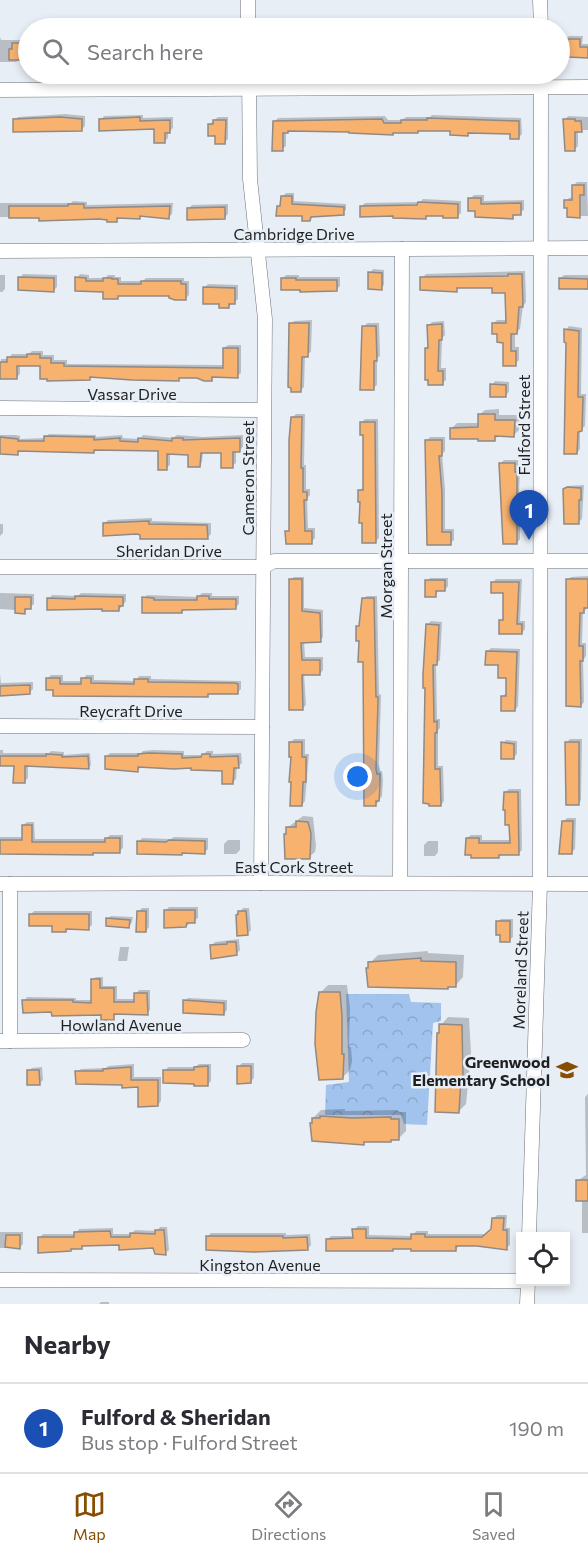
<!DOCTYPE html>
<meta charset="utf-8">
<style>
:root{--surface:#fff;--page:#f7f7f7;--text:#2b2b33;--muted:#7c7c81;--line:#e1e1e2;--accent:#874e02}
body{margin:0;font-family:Commissioner,sans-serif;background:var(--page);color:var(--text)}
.controls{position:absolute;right:18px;bottom:18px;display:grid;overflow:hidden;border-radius:0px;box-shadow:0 3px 9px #0003}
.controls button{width:54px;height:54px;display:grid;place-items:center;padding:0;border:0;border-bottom:2px solid var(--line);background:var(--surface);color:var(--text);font:30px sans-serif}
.you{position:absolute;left:358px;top:777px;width:21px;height:21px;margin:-15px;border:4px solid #fff;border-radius:50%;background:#1a73e8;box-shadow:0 0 0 9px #1a73e833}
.badge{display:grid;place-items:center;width:39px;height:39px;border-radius:50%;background:var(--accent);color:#fff;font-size:20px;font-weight:700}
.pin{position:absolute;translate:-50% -50px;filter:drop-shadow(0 2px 3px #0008)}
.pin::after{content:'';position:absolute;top:32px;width:21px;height:18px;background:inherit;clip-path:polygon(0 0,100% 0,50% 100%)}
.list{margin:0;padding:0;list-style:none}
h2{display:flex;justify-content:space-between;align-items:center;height:78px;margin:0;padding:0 24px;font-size:26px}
h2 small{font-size:20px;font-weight:400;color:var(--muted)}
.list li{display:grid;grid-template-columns:39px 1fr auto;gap:18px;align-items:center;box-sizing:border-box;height:90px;padding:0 24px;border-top:2px solid var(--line)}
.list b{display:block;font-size:22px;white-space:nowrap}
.list p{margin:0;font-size:20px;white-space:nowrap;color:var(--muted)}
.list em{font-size:20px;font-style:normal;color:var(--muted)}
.icon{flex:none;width:33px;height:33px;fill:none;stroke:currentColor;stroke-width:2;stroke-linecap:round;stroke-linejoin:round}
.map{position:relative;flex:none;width:588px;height:1304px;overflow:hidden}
.search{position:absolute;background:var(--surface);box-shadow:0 3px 9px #0003;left:18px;right:18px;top:18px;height:66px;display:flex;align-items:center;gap:15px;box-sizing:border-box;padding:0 21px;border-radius:33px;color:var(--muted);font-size:22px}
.sheet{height:168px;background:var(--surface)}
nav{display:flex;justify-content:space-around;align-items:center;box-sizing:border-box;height:84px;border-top:2px solid var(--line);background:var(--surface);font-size:16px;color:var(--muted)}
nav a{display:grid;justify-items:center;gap:3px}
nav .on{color:var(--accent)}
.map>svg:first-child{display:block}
.forest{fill:url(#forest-crowns)}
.shadow{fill:#0003}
.building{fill:#f7b270;stroke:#908984;stroke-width:1.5}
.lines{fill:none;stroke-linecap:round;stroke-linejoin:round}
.minor-casing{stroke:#6d7278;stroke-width:15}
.minor{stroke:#fff;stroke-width:14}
.labels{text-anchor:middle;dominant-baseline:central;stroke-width:5;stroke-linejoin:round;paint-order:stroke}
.street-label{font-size:16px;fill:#1e2022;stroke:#e8eef5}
.poi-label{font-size:16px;font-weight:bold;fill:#1e2022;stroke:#e8eef5;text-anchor:end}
</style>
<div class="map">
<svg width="588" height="1304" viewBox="0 0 588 1304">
<defs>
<pattern id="forest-crowns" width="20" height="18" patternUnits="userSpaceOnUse" patternTransform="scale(1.5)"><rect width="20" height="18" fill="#a2c3ee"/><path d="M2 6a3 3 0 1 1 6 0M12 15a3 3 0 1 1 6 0" fill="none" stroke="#8ba7cc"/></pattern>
</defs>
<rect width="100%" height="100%" fill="#e8eef5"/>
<!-- forest -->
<polygon class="forest" points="346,994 409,994 411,1002 441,1003 441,1021 433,1023 427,1125 404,1124 401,1115 325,1115 326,1085 349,1082"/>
<!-- shadow -->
<g class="shadow">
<polygon points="389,19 397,19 397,28 386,28 386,22"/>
<polygon points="569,36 583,36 582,44 588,44 588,56 569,45 566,39"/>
<polygon points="0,37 1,40 27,40 27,55 16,62 0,62"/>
<polygon points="65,114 85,116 85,126 82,129 15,120 18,117"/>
<polygon points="143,115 143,118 173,117 173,128 168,132 168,138 165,141 155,128 101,120 104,116"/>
<polygon points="432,115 521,118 522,134 518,138 512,133 452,130 289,130 286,131 286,146 282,149 275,121 278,118 385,116 388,120 402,120 406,117 430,117"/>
<polygon points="568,116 588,117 588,130 578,130 578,146 574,150 565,120"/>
<polygon points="218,117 228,117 228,139 224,143 209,125"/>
<polygon points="577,182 587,182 588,216 569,216 566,201 569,198 573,197 573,186"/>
<polygon points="286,193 294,193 294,201 346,204 346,210 337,216 313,215 310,220 304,215 278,207 282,203 282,197"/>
<polygon points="474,195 484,195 484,201 524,200 524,210 512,217 476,210 470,199"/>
<polygon points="423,199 461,201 461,213 457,216 428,214 425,217 395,215 362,206 365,203 420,202"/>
<polygon points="73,201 87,202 87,205 173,203 172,214 169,217 141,215 139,217 120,217 116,220 108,219 0,217 0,203 71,203"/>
<polygon points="228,204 228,214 225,217 188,209 192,205"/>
<polygon points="373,269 384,270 384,285 381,288 370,273"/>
<polygon points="525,271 526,302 523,306 520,329 515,333 515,347 519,347 519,360 515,364 504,341 493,324 497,320 507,320 507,291 494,286 460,286 456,290 422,278 426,274"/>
<polygon points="23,274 57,275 57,287 53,291 20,278"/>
<polygon points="80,274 89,275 89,278 105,278 108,275 115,275 115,277 121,277 121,281 143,281 146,278 184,278 184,281 189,281 189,295 186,298 170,294 120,295 117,297 77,278"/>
<polygon points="0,275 5,275 5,289 2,292 0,292"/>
<polygon points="286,275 299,275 299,277 340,277 340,286 336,290 283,278"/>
<polygon points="564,275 588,275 588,290 584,290 584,288 561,278"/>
<polygon points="208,284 238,285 238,299 229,306 205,287"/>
<polygon points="312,320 311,352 305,355 304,387 300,391 291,324 294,321"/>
<polygon points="444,321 445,335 442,338 441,368 446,368 446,380 442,383 426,348 429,346 429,325 432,322"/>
<polygon points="367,323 379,323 380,356 377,358 377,385 373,388 364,327"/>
<polygon points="569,326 582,328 581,394 586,394 585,426 580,430 580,449 577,453 566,330"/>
<polygon points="228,345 241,345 241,373 237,376 215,376 211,380 198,377 93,375 89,379 41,365 20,365 20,374 16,378 0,378 1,359 8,359 12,354 29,354 32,351 43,351 43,355 54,355 54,360 67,360 67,364 224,365 224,348"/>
<polygon points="495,381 509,382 509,392 505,396 492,385"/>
<polygon points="499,409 499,415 519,415 519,430 514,435 499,435 494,440 452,428 457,423 480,423 479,415 485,410"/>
<polygon points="296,414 305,414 304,465 306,465 306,489 310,489 310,495 307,498 308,528 315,528 315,538 311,542 287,532 291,528 292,418"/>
<polygon points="365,419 378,419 379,538 375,542 364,522 359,490 365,487 364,434 362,422"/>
<polygon points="49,434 96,435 96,437 122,435 123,438 140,439 143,435 173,438 177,435 203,437 243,435 243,447 239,450 236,450 236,463 232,466 222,452 203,452 202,462 199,466 189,453 170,453 170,465 166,468 160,450 96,449 93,452 21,450 17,453 0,452 0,435 16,435 20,436 20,439 45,438"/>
<polygon points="430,437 445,437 445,451 442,454 445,489 445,529 454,529 454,540 450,543 428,544 426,441"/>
<polygon points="504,460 518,460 518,470 520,470 519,492 522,492 523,515 520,518 520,539 517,543 501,463"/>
<polygon points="584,485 582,519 578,522 564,490 568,486"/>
<polygon points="152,518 152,521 211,523 211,534 207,538 142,534 104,524 108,520"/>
<polygon points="0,524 3,524 3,533 0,536"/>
<polygon points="588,576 588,607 583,612 582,643 586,643 586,656 583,660 584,702 581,706 567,580 571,577"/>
<polygon points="294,577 304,577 304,608 323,610 323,637 320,641 304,641 305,657 323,657 323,670 320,674 304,674 306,705 302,709 290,580"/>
<polygon points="430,578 448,578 448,586 445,590 439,590 435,596 427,581"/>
<polygon points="496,579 522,579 520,621 525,621 525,629 522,633 501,621 505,617 505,592 493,582"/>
<polygon points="0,593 34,594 34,604 24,612 16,610 0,609"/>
<polygon points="81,593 126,594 126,601 119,610 49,599 52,595 78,596"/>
<polygon points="202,593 212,593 212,596 239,596 239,604 236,607 185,609 182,612 144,598 147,595 198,597"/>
<polygon points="367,596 377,596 379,694 381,695 379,764 380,771 382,771 383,780 382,796 376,805 364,660 360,660 358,627 361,624 363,599"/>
<polygon points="431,621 442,622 440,660 436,664 437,719 440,719 440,728 438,730 438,766 443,766 444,801 441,805 431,805 427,625"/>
<polygon points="491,648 520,649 518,706 515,710 503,696 506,693 508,677 500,664 487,652"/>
<polygon points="0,674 1,683 33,682 33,689 29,693 0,694"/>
<polygon points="51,675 63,675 63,681 83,681 86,675 94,675 94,680 136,681 139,676 151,676 151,679 241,681 241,689 237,693 55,689 47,679"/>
<polygon points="294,739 305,739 305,754 309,754 305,801 302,805 293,780 290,743"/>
<polygon points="570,739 582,739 581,800 578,804 567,742"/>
<polygon points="506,740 517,741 517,754 513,758 503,743"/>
<polygon points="0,750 3,750 3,753 49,753 51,751 64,752 64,755 89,753 90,754 91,765 88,768 28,765 28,778 24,782 15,765 0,765"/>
<polygon points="153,750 184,751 184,755 203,755 207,751 213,751 213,754 241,753 242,763 237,767 236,779 233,782 224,769 193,766 141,767 137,771 107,756 110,753 141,753 143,751"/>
<polygon points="509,789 521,789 522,850 519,853 501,853 498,856 467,838 471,835 482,835 482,840 511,840 505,792"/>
<polygon points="303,816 313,817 316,846 315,852 309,857 285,835 287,828"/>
<polygon points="567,818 576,818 575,849 571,853 564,821"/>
<polygon points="27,822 34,822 35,839 106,839 110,835 123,835 123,848 119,851 95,851 92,854 0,852 0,837 24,837 23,825"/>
<polygon points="174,837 208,838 208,849 205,852 184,852 182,854 139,842 142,838 171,839"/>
<polygon points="228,840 240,840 240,850 236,854 224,854 224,844"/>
<polygon points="428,841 438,841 438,852 435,856 424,856 424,845"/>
<polygon points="169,907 198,907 198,918 186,926 165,911"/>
<polygon points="142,908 149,908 149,927 146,931 138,912"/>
<polygon points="243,908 249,908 251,930 247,934 239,913"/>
<polygon points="34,911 92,911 92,925 88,928 68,928 65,930 30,915"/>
<polygon points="111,916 133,917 132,922 129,926 107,919"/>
<polygon points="501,919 513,919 513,937 509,940 497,922"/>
<polygon points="239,939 240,950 236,954 211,946 215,942"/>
<polygon points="120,947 129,947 127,961 118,961"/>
<polygon points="428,951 428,953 464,955 463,977 456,985 370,963 378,955"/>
<polygon points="96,977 103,977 103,986 117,986 117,999 136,999 136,994 139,990 150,990 150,1010 147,1013 117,1013 113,1018 102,1013 53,1011 24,1001 27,997 76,998 76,1000 92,1000 92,980"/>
<polygon points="328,985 347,985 350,1008 349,1047 351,1047 352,1061 350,1070 342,1078 320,993"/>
<polygon points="188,998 227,1000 227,1010 224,1014 184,1001"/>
<polygon points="448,1017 469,1018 471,1053 466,1104 458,1112 440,1032 441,1025"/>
<polygon points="242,1063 254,1063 254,1078 250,1082 238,1067"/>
<polygon points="134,1064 134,1077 161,1077 161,1101 158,1105 140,1086 77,1072 81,1069 106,1068 108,1066"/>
<polygon points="199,1064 211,1064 211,1081 207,1085 165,1071 168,1067 195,1067"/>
<polygon points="42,1067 43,1080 39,1084 28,1071 32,1068"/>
<polygon points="588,1094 588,1233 582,1233 582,1200 577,1181 586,1175 585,1097"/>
<polygon points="345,1109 345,1111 398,1110 398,1112 406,1112 406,1131 398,1139 367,1140 364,1143 313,1122 313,1118 321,1110"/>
<polygon points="497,1215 507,1215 506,1228 510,1228 510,1245 506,1248 492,1245 459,1245 456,1250 412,1248 395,1248 393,1250 328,1239 331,1236 354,1236 354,1230 358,1226 369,1226 369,1235 413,1236 416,1231 428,1231 428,1234 487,1234 493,1229 493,1219"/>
<polygon points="160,1227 167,1227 169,1250 165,1253 154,1246 121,1244 85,1245 81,1248 71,1250 40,1237 43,1234 76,1234 79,1229 113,1228 113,1234 131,1234 135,1230 157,1231"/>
<polygon points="0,1232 23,1232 23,1244 19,1248 0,1248"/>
<polygon points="211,1233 286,1233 286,1235 310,1234 311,1245 308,1248 207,1237"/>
<polygon points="101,1302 109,1302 109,1304 99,1304"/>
</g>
<!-- building -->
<g class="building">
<polygon points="564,39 580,39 580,47 588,47 588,58 568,57 568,47 564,47"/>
<polygon points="12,43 24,43 25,60 9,60 9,49 12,49"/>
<polygon points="60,117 82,119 82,131 13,132 13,119"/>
<polygon points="140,117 140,121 170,120 170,133 165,133 165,143 154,143 154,129 99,131 99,119"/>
<polygon points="427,118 519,121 519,139 510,139 510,134 468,133 468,136 450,135 450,131 418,131 418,133 393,133 393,135 349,133 349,132 288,131 288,133 283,133 283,151 272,151 273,121 382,119 384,123 401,123 401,120 427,120"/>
<polygon points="563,119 575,119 575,121 581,121 582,132 575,132 575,151 565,151"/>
<polygon points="213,120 226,120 225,144 215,144 215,136 208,136 208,124 213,124"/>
<polygon points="572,185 584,185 584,195 580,195 580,218 567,217 567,208 564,208 564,200 572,200"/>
<polygon points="281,196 292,196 292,204 344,207 344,215 311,217 310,221 302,221 302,216 276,216 277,206 280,206"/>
<polygon points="468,198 481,198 481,204 521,203 521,215 513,215 513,219 475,217 475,211 468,211"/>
<polygon points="418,202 458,204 458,218 443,218 443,216 426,216 426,219 393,218 393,216 360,217 360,206 417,205"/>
<polygon points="68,204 84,204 84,208 170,206 169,219 140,216 140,219 117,218 117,222 107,222 107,220 99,219 39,221 39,218 9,218 9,206 68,206"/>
<polygon points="225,207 225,219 187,220 187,208"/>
<polygon points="368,272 382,273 382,290 368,289"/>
<polygon points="508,274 522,274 523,307 519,307 517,334 511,334 511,351 516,351 516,366 503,366 503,343 497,342 497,334 492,334 492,323 506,323 505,293 492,293 492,288 457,288 457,292 420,290 420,277 508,276"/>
<polygon points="18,277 54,278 54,292 18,290"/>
<polygon points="75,277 86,278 86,281 103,281 103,278 112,278 112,279 118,279 118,284 141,284 141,281 181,281 181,284 186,284 186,300 175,300 169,298 169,296 118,296 118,299 103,299 103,292 75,291"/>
<polygon points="281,278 296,278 296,280 337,280 337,291 300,292 300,290 281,290"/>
<polygon points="559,278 588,279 588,289 559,289"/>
<polygon points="203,287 235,288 235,304 229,304 229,308 219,308 219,304 203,304"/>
<polygon points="289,323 309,323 308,357 302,357 301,392 291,392 291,388 288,387"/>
<polygon points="442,324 442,340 439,340 438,371 443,371 443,385 428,385 428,380 425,380 425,348 428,348 427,325"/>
<polygon points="362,326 376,326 377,361 374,361 374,390 360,390"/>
<polygon points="564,329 579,331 578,397 583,397 582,431 578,432 577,454 564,454 566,343 564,342"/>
<polygon points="223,348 238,348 238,378 212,377 212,381 204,381 197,378 179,378 179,381 132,380 90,377 90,380 47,381 47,379 40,379 40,366 17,366 17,379 0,379 0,362 7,362 7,357 27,357 27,354 40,354 40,358 51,358 51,363 64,363 64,366 223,368"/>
<polygon points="490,384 506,385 506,397 490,397"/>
<polygon points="478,414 495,414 495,420 515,420 514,437 495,436 495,441 478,441 478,439 450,439 450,428 478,427"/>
<polygon points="291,417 302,417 301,468 303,468 303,492 307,492 307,500 304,500 305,531 312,531 312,544 286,544 285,531 289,531 289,440"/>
<polygon points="360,422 375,422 376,543 362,543 362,523 359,523 360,502 358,502 358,490 363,490 363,435 360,435"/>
<polygon points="44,436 94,437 94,440 120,438 120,441 138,442 138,438 172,441 172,438 183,438 183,440 240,438 240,452 233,452 233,468 221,468 221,453 201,453 200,467 188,467 188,455 167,454 167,470 158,470 158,451 94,450 94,453 18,451 18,455 0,454 0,437 18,439 18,441 44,441"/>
<polygon points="425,440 442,440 442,456 439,456 442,493 442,532 451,532 451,545 427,545"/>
<polygon points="499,463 515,463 515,472 517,472 517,495 519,495 520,509 520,520 517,520 517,544 503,544"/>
<polygon points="567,487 581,488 581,500 579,500 579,524 564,524 563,489"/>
<polygon points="149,521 149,524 207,525 208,539 140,539 140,535 137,534 103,536 103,523"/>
<polygon points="289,579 302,579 302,611 320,613 321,642 301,643 302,660 320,660 320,675 302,675 303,710 289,710"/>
<polygon points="566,579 588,579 588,608 584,608 584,613 580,613 579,646 583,646 583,661 580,661 581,707 566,706"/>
<polygon points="425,580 445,580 445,591 436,591 436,597 425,597"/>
<polygon points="491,582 519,582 517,624 522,624 522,634 499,634 499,620 503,620 503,593 491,593"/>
<polygon points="75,596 123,597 123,606 119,606 119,611 102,611 102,609 47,610 47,598 75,599"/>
<polygon points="197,596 209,596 209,599 236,599 236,609 182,610 182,613 142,613 142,597 154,598 154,600 197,600"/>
<polygon points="15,597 31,597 31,609 25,609 25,614 15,613"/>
<polygon points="362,598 374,598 376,697 378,697 378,700 376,769 377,774 380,774 380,784 379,801 376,801 376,806 364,806 363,662 358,662 359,641 356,641 356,626 359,626"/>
<polygon points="426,624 439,625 437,665 433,665 434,722 437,721 437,733 435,733 435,769 440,769 441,806 429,806 429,804 423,803 425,688 423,688 423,675"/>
<polygon points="486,651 517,652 515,711 501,711 501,696 506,696 506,678 498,678 498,665 485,665"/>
<polygon points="46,678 60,678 60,684 81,684 81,678 91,678 91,683 134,684 134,679 148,679 148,682 235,683 238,684 238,694 208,694 208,697 53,696 53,690 46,690"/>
<polygon points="30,685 30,694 0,696 0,686"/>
<polygon points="289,742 302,742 302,757 306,757 306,782 303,782 302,806 290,806 291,782 289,782 291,757 289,757"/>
<polygon points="501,742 514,744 514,759 501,759"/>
<polygon points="565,742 579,742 579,805 566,805"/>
<polygon points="149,753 182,754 182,758 201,757 202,754 210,754 210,757 238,756 239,768 234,768 233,784 222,784 222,771 191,770 191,768 174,769 138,767 138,772 105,769 105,756 138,756 138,754"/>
<polygon points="46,754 62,755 62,757 88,756 89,769 25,766 25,783 13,783 14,766 0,766 0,756 46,756"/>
<polygon points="504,792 518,792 519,855 499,855 499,858 471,858 471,855 465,855 466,838 479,838 479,843 510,843 509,825 505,825 505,810 503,810"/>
<polygon points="296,821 308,822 311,833 310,859 285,859 284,834 286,834 286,827 296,827"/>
<polygon points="562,821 573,821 572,854 559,854"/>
<polygon points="22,825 32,825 32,842 105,842 105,838 120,838 120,853 93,853 93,855 0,854 0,840 22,840"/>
<polygon points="169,840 205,841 205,854 182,853 182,855 137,854 137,841 166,842"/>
<polygon points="164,910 195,910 195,923 187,923 186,927 164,928"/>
<polygon points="137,911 146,911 146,932 136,932"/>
<polygon points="238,911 246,911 248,935 237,936 236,915 238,914"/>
<polygon points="29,914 89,914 89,930 66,929 66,932 52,932 52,926 29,926"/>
<polygon points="106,918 130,920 129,928 106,926"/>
<polygon points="496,921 510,921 510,942 500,942 500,935 496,935"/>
<polygon points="227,942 236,942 237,955 211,959 210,945 227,944"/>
<polygon points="421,958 421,961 456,962 456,987 448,987 448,989 368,987 366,968 368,968 368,962"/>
<polygon points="91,979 100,979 100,988 114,988 114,1002 134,1002 134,993 147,993 148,1015 114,1014 114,1020 101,1020 101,1015 52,1016 51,1012 23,1013 22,1000 73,1000 73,1002 91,1003"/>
<polygon points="319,992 340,992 342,1016 342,1054 344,1054 343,1079 319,1080 315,1044 316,1012"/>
<polygon points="183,1000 224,1003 224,1015 183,1013"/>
<polygon points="439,1024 462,1025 463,1077 461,1077 459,1113 435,1112 437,1033 439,1033"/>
<polygon points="208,1066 208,1086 194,1086 194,1084 163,1083 163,1070 194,1070 194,1067"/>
<polygon points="237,1066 251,1066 251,1083 237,1084"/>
<polygon points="131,1067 131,1080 158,1080 158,1106 138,1107 138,1087 122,1088 122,1085 76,1084 75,1071 103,1071 103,1069"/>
<polygon points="27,1070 39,1070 40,1085 27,1085"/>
<polygon points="320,1116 352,1118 391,1117 391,1119 399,1119 399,1140 391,1140 391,1142 364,1142 364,1145 312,1141 310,1123 312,1123 312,1118 320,1118"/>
<rect x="576" y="1180" width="12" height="21"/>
<polygon points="492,1218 504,1218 503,1230 507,1230 507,1250 477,1246 456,1246 456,1251 411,1251 411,1249 393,1249 393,1251 326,1251 326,1239 353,1238 352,1229 366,1229 366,1238 411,1239 411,1234 425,1234 425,1237 482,1237 491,1229"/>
<polygon points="155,1230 164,1230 166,1255 155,1254 153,1248 119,1250 119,1245 82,1246 82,1249 71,1249 71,1251 38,1253 38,1237 74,1237 74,1232 110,1231 111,1237 130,1237 130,1233 155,1234"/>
<polygon points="6,1235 20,1235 20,1249 5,1247"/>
<polygon points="206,1236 283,1236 283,1238 307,1237 308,1250 253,1252 206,1250"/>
</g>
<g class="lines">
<defs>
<g id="minor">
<polyline points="248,0 248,28"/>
<polyline points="540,0 541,28"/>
<polyline points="249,74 250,179 265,319 261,883"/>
<polyline points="0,90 588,87"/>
<polyline points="0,251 588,248"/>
<polyline points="0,408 263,410"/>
<polyline points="0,567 263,567 274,561 588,561"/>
<polyline points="0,726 262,727"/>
<polyline points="400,883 402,249"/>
<polyline points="0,884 261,883 588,884"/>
<polyline points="10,884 10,1041"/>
<polyline points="0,1041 243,1040"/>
<polyline points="529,1236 540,884 541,74"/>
<polyline points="0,1280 520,1281"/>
<polyline points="527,1304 528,1282"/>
</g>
</defs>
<!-- minor casing -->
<use href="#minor" class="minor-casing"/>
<!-- minor -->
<use href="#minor" class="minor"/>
</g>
<!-- icons -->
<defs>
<symbol id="school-bare" viewBox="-9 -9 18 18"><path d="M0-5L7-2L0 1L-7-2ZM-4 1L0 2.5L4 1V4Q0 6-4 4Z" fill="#874e02" stroke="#e8eef5" stroke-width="2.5" paint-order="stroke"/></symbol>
</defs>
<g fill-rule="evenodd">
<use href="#school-bare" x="552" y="1055" width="30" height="30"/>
</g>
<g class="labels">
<!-- street labels -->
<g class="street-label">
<text x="294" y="233">Cambridge Drive</text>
<text x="132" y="393">Vassar Drive</text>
<text transform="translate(523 425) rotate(-90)">Fulford Street</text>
<text transform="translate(247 478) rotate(-90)">Cameron Street</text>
<text x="169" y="550">Sheridan Drive</text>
<text transform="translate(385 566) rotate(-90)">Morgan Street</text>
<text x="131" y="710">Reycraft Drive</text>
<text x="294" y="866">East Cork Street</text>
<text transform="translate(520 970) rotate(-88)">Moreland Street</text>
<text x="121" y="1024">Howland Avenue</text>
<text x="260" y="1264">Kingston Avenue</text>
</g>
<!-- poi labels -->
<g class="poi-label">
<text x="550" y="1061">Greenwood<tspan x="550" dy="18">Elementary School</tspan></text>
</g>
</g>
</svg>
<div class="controls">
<button><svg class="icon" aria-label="locate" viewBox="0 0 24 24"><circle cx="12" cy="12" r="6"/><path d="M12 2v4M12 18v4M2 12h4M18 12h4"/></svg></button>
</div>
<div class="you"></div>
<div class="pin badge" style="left:529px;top:540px;background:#1a4fb4">1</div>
<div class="search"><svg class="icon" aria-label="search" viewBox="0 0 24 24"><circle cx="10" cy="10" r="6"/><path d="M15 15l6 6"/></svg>Search here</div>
</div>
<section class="sheet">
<h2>Nearby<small></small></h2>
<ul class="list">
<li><span class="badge" style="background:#1a4fb4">1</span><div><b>Fulford &amp; Sheridan</b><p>Bus stop · Fulford Street</p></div><em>190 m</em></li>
</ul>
</section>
<nav>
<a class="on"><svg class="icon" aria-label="map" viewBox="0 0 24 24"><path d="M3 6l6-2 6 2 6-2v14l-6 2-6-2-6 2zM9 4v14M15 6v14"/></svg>Map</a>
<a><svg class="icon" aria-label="directions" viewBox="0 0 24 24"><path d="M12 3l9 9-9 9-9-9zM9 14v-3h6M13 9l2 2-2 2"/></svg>Directions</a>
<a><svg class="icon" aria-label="saved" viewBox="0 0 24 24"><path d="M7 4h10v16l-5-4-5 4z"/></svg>Saved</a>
</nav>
